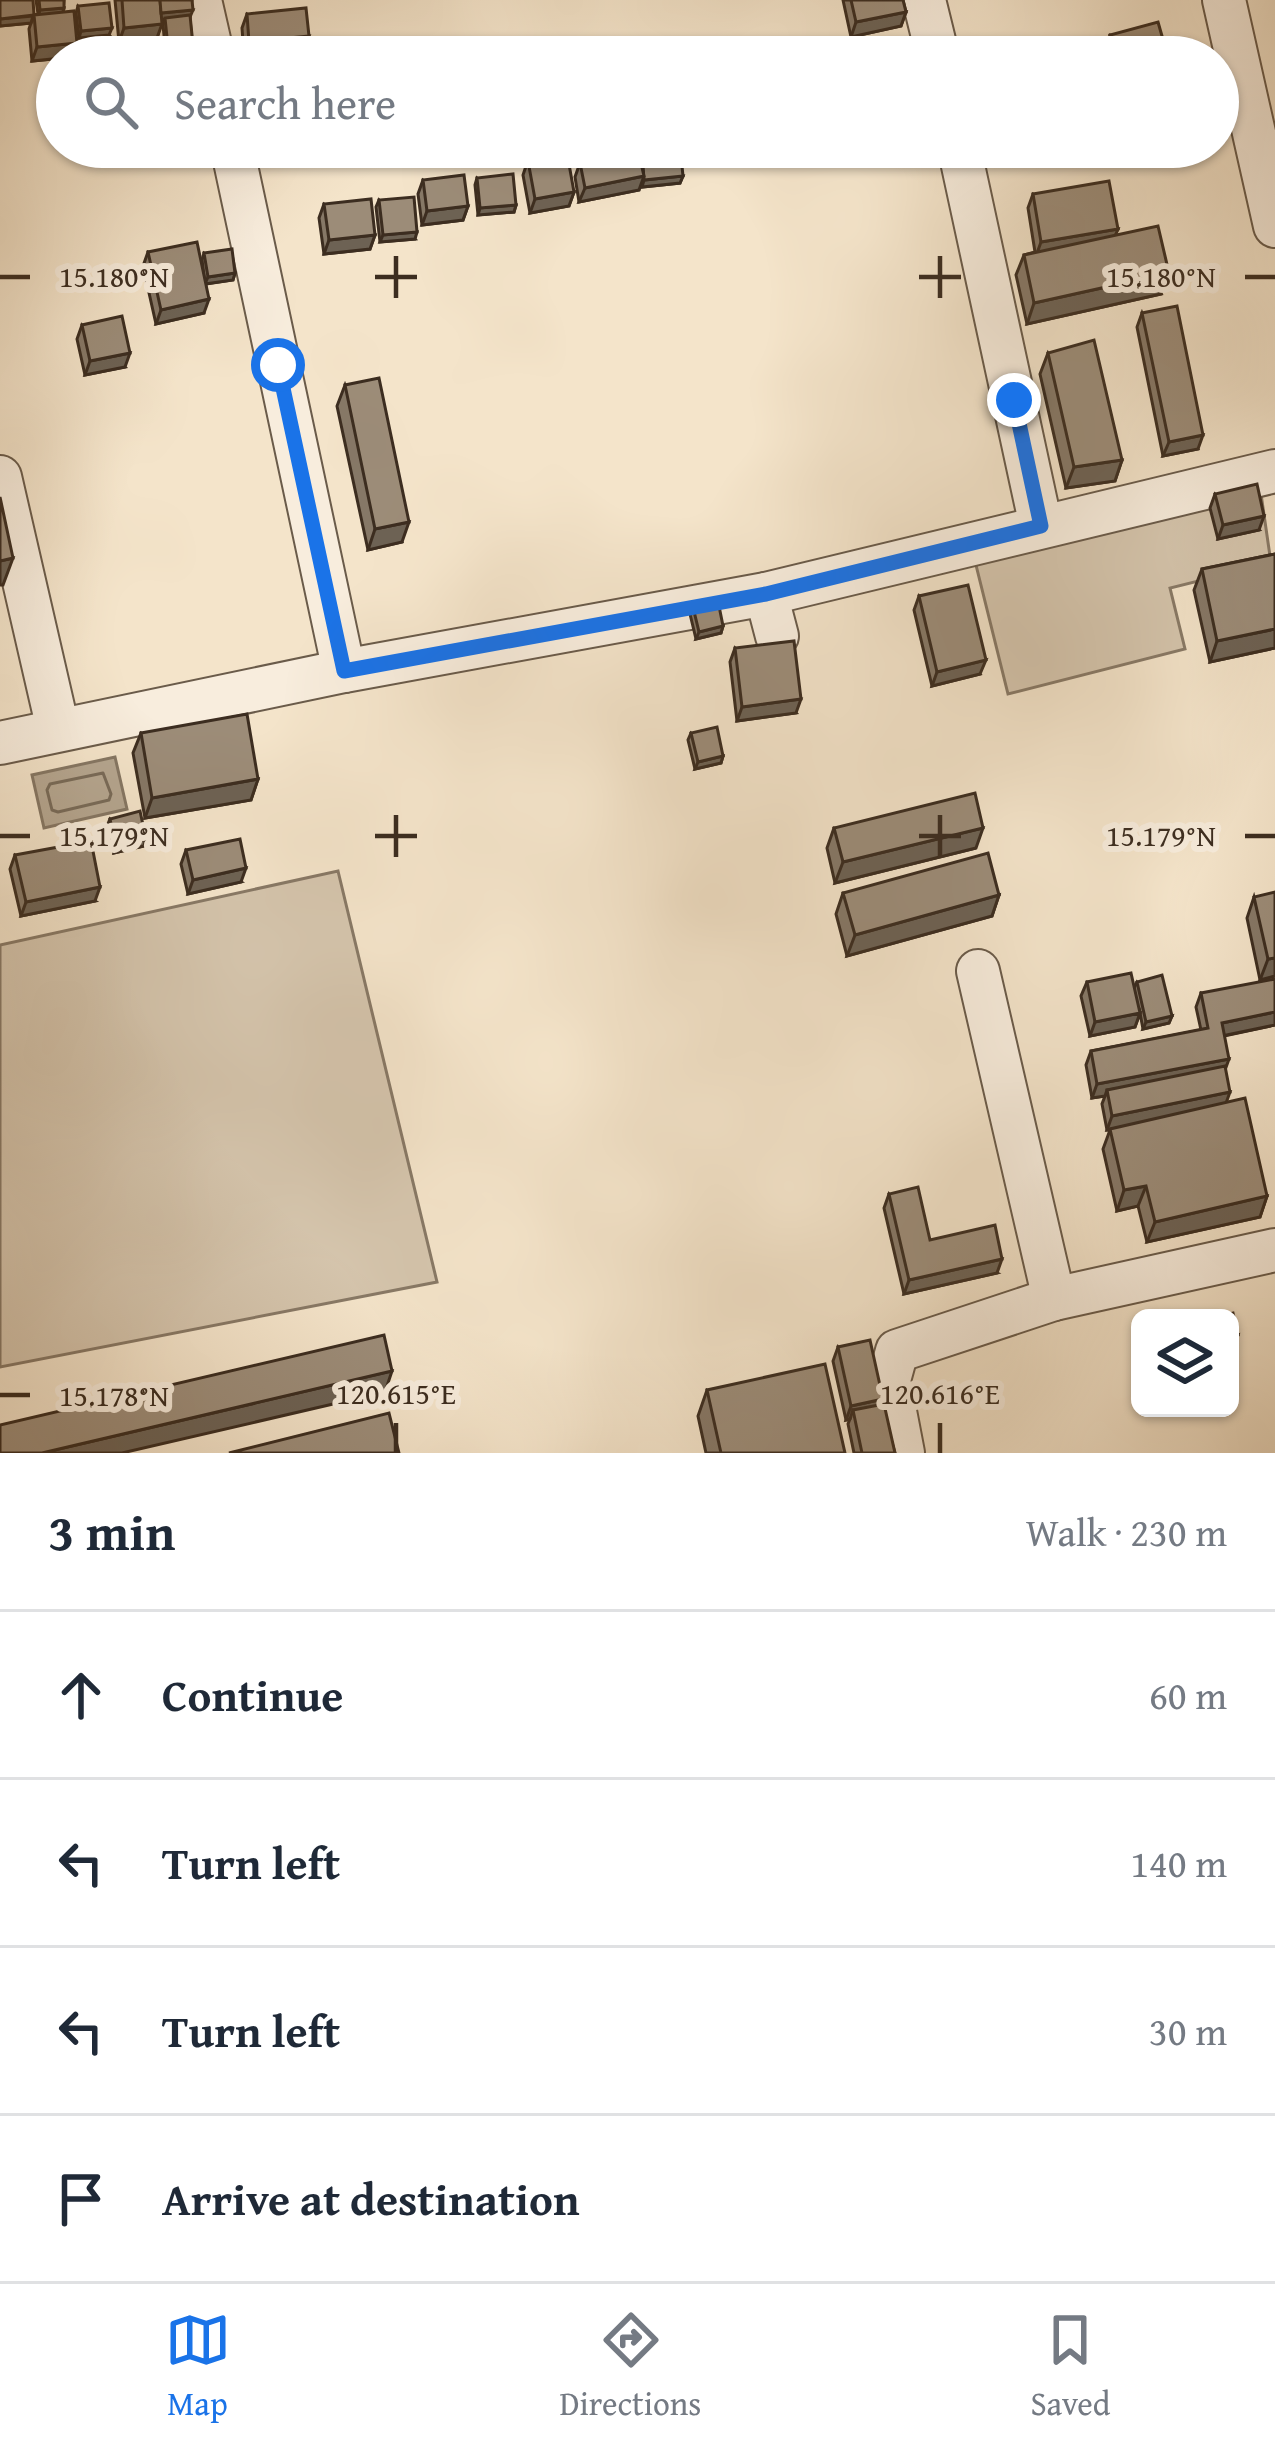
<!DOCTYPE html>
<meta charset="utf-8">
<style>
:root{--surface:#fff;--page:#f2f2f3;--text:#1f2937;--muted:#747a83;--line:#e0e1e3;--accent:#1a73e8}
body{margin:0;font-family:"Gentium Book Plus",serif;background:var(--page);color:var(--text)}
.controls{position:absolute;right:36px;bottom:36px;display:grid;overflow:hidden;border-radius:18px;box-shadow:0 3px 9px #0004}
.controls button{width:108px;height:108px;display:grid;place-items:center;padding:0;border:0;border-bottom:3px solid var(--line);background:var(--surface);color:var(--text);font:60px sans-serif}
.stop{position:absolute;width:36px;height:36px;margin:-27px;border:9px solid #1a73e8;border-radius:50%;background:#fff}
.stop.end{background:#1a73e8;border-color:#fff;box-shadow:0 3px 12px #0008}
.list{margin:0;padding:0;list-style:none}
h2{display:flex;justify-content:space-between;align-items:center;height:156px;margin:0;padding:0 48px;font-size:51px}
h2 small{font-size:39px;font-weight:400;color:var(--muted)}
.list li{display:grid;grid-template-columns:78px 1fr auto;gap:36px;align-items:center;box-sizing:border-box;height:168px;padding:0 48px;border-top:3px solid var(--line)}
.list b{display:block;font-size:45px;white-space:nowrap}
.list em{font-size:39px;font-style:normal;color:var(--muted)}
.icon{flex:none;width:66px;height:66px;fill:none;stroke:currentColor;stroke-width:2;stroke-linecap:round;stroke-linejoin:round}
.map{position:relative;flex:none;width:1275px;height:1453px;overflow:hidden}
.search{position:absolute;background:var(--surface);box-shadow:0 3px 9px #0004;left:36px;right:36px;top:36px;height:132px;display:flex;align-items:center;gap:30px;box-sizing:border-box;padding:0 42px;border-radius:66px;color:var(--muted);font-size:45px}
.sheet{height:828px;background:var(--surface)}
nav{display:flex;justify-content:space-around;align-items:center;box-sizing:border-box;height:168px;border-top:3px solid var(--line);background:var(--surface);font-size:33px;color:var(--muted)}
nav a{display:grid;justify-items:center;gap:6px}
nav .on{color:var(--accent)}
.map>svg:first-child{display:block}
.green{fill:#d5c5ad;stroke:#887966;stroke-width:3}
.water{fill:#b5a690;stroke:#857663;stroke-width:3}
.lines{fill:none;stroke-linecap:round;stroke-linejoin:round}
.shore{stroke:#786a58;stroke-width:3}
.minor-casing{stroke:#6a5b4a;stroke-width:46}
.minor{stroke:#f8eddd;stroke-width:42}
.wall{fill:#867867;stroke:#3c2d20;stroke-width:3}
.shaded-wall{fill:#6d6254;stroke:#3c2d20;stroke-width:3}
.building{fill:#9c8c78;stroke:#3c2d20;stroke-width:3}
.route{stroke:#1a73e8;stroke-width:15}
.ticks{fill:none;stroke:#3c2d20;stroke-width:4.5}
.ticks-label{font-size:30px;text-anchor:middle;fill:#3c2d20;stroke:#f8eddd;stroke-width:12;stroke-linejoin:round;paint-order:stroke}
</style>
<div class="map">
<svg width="1275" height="1453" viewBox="0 0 1275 1453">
<rect width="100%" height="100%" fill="#f4e4ca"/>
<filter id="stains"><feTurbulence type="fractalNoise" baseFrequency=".00167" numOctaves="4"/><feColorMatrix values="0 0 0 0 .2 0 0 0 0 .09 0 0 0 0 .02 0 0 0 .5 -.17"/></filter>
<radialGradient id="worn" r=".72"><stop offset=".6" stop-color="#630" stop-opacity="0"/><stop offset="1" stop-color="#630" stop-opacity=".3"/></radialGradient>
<!-- green -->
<g class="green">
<polygon points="1260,487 1271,563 1170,588 1185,649 1008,694 972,549"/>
<polygon points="338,871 437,1282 0,1367 0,945"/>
</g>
<!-- water -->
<polygon class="water" points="115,757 127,809 44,828 32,775"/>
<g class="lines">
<!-- shore -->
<polygon class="shore" points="103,773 111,794 109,800 58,812 52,810 47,790 50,784"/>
<defs>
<g id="minor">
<polyline points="200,0 213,57"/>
<polyline points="924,0 938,57"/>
<polyline points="1224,0 1275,226"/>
<polyline points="232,147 344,671"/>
<polyline points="959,147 1041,526"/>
<polyline points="0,477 58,729"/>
<polyline points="766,594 777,636"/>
<polyline points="0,743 344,671 766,594 1275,471"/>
<polyline points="978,971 1054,1299"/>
<polyline points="903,1453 889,1380 897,1351 1054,1299 1275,1250"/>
</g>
</defs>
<!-- minor casing -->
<use href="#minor" class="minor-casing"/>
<!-- minor -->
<use href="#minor" class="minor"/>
</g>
<!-- wall -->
<g class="wall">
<polygon points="0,0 34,15 38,14 36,0 64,0 63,12 77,43 72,57 32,61 29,29 31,23 0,26"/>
<polygon points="115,0 192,0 190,17 193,57 166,57 163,25 165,20 162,20 157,38 119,42"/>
<polygon points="843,0 903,0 906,12 901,26 851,37"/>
<polygon points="78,6 109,35 79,38 76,13"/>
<polygon points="247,14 303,50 244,56 242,28"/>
<polygon points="1110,35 1166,50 1163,57 1107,57 1105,49"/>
<polygon points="516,147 543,147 543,158 574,192 569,206 530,213 523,175 527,163 520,164"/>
<polygon points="642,150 683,176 680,183 642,187 641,182 639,190 579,202 575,177 580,163 640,156"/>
<polygon points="477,178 516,205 514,212 478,215 475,185"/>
<polygon points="423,180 468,206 463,220 422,225 418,194"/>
<polygon points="1033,194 1118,229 1115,235 1161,294 1027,324 1016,275 1024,255 1035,252 1028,208"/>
<polygon points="379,200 415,239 380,242 376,207"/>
<polygon points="324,204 375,235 370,249 324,254 319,218"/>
<polygon points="148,252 204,276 202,260 204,253 235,273 233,280 206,284 204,313 156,324 143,266"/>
<polygon points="1142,313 1198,449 1163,456 1137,327"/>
<polygon points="82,325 125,367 85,375 77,339"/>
<polygon points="1048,353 1122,460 1115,481 1066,488 1040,374"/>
<polygon points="345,385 402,542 368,550 337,406"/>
<polygon points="1215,494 1259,530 1218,539 1210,508"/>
<polygon points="1275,554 1275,648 1210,662 1194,590 1202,569"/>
<polygon points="919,596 980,674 932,686 914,610"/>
<polygon points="693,607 723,626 721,633 696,639 690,614"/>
<polygon points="735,648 796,713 737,721 730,662"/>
<polygon points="141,733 258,779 251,800 145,818 133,753"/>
<polygon points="691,733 723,756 721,763 695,769 688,740"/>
<polygon points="110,819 144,846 114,853 107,826"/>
<polygon points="834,828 976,848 835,883 827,848"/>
<polygon points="186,850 241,882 188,894 181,864"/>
<polygon points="15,855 95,901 21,916 10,869"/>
<polygon points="843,893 999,895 992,916 847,956 836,914"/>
<polygon points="1254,897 1275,976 1260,980 1247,918"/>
<polygon points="1087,982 1134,988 1137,982 1172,1016 1169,1023 1143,1029 1140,1013 1135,1027 1090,1036 1081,996"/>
<polygon points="1201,993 1275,1025 1224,1036 1226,1103 1267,1196 1260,1217 1147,1242 1138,1206 1117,1211 1103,1149 1110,1130 1107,1130 1102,1104 1105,1096 1092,1098 1086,1065 1091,1051 1201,1030 1196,1007"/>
<polygon points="889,1194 930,1240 997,1273 904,1294 884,1208"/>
<polygon points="838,1347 881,1404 895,1453 854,1453 848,1424 850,1419 846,1420 833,1361"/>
<polygon points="707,1390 845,1453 706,1453 698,1416"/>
</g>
<!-- shaded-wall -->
<g class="shaded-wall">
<polygon points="64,8 62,15 38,17 40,10"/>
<polygon points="193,10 190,17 157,20 160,13"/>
<polygon points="906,12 901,26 851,37 856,22"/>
<polygon points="33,16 31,23 0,26 0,19"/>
<polygon points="162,24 157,38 119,42 124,28"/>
<polygon points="112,28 109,35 79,38 81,31"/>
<polygon points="309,36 303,50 244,56 249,42"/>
<polygon points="77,43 72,57 32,61 37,47"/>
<polygon points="1166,50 1163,57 1143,57"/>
<polygon points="545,153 542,160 520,164 522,157"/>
<polygon points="193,155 190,162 141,163 144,156"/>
<polygon points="644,176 639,190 579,202 585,188"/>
<polygon points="683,176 680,183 642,187 644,180"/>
<polygon points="574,192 569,206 530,213 535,199"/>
<polygon points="516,205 514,212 478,215 480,208"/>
<polygon points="468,206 463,220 422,225 427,211"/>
<polygon points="1118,229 1112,243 1036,256 1041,242"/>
<polygon points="417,232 415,239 380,242 383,235"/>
<polygon points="375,235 370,249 324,254 329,240"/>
<polygon points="235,273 233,280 205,284 208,277"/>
<polygon points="1169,273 1161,294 1027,324 1034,303"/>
<polygon points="209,299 204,313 156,324 161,310"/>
<polygon points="130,353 125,367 85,375 90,361"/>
<polygon points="1203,435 1198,449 1163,456 1169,442"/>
<polygon points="1122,460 1115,481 1066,488 1074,467"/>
<polygon points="1264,516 1259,530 1218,539 1223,525"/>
<polygon points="409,522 402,542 368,550 375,529"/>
<polygon points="13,558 3,585 0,585 0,561"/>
<polygon points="723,626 721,633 696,639 699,632"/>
<polygon points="1275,629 1275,648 1210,662 1217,641"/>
<polygon points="986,660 980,674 932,686 937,672"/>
<polygon points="801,699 796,713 737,721 742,707"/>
<polygon points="723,756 721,763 695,769 698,762"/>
<polygon points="258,779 251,800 145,818 152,798"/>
<polygon points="983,828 976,848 835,883 843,862"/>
<polygon points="146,839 144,846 114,853 116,846"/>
<polygon points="246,868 241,882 188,894 193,880"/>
<polygon points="100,887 95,901 21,916 26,902"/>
<polygon points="999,895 992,916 847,956 855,935"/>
<polygon points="1275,958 1275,976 1260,980 1268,959"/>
<polygon points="1275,1012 1275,1025 1217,1037 1222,1023"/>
<polygon points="1140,1013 1135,1027 1090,1036 1095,1022"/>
<polygon points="1172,1016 1169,1023 1143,1029 1146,1022"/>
<polygon points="1229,1059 1224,1073 1107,1090 1105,1096 1092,1098 1097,1084"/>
<polygon points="1230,1092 1225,1106 1107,1130 1112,1116"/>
<polygon points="1146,1186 1138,1206 1117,1211 1124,1190"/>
<polygon points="1267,1196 1260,1217 1147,1242 1155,1222"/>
<polygon points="1002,1259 997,1273 904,1294 909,1280"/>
<polygon points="1238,1335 1233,1349 1230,1350 1230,1337"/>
<polygon points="392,1371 385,1392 122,1453 42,1453"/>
<polygon points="883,1399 878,1413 853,1410 850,1419 846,1420 851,1406"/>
</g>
<!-- building -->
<g class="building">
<polygon points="0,0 33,0 34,15 0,19"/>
<polygon points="39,0 64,0 64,8 40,10"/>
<polygon points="122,0 160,0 162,24 124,28"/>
<polygon points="160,0 192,0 193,10 161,13"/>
<polygon points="851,0 903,0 906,12 856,22"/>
<polygon points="109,3 112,28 81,31 78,6"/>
<polygon points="306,8 309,36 249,42 247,14"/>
<polygon points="74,11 77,43 37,47 34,15"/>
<polygon points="190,15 194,55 169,57 165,18"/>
<polygon points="1158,22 1166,50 1143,57 1116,57 1110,35"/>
<polygon points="143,147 193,147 193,155 144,156"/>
<polygon points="520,147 543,147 545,153 522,157"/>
<polygon points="680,147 683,176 644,180 642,150"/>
<polygon points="638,151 644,176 585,188 580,163"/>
<polygon points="567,153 574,192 535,199 528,161"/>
<polygon points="513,174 516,205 480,208 477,178"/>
<polygon points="464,175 468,206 427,211 423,180"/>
<polygon points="1109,181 1118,229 1041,242 1033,194"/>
<polygon points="414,197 417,232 383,235 379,200"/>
<polygon points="371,199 375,235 329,240 324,204"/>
<polygon points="1158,226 1169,273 1034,303 1024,255"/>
<polygon points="197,242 209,299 161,310 148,252"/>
<polygon points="232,249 235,273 208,277 204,253"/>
<polygon points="1177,306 1203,435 1169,442 1142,313"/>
<polygon points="122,316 130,353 90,361 82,325"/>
<polygon points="1094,340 1122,460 1074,467 1048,353"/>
<polygon points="379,378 409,522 375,529 345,385"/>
<polygon points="1257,484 1264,516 1223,525 1215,494"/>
<polygon points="0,497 13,558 0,561"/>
<polygon points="1275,554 1275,629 1217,641 1202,569"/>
<polygon points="968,585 986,660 937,672 919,596"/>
<polygon points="718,601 723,626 699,632 693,607"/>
<polygon points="794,641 801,699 742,707 735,648"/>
<polygon points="247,714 258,779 152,798 141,733"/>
<polygon points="717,727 723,756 698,762 691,733"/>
<polygon points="975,793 983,828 843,862 834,828"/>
<polygon points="140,811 146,839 116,846 110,819"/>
<polygon points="240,839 246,868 193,880 186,850"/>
<polygon points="91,841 100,887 26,902 15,855"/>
<polygon points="988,853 999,895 855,935 843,893"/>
<polygon points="1275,892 1275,958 1268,959 1254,897"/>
<polygon points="1131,973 1140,1013 1095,1022 1087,982"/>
<polygon points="1162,975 1172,1016 1146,1022 1137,982"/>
<polygon points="1275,979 1275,1012 1222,1023 1229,1059 1097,1084 1091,1051 1208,1028 1201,993"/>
<polygon points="1225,1066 1230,1092 1112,1116 1107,1090"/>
<polygon points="1245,1098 1267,1196 1155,1222 1146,1186 1124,1190 1110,1129"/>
<polygon points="918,1187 930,1240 995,1225 1002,1259 909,1280 889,1194"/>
<polygon points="1233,1313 1238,1335 1230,1337 1230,1318 1213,1318"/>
<polygon points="384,1335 392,1371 42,1453 0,1453 0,1425"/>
<polygon points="870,1340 883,1399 851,1406 838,1347"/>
<polygon points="1230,1344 1235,1363 1230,1365"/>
<polygon points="825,1364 845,1453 721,1453 707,1390"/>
<polygon points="884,1404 895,1453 862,1453 853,1410"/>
<polygon points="389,1413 399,1453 229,1453"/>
</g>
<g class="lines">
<!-- route -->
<polyline class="route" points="278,365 344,671 766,594 1041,526 1014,400"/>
</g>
<!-- ticks -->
<path class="ticks" d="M396,256V298M940,256V298M0,277H30M375,277H417M919,277H961M1245,277H1275M396,815V857M940,815V857M0,836H30M375,836H417M919,836H961M1245,836H1275M0,1395H30M396,1423V1453M940,1423V1453"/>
<g class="ticks-label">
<text x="114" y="287">15.180°N</text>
<text x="1161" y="287">15.180°N</text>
<text x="114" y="846">15.179°N</text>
<text x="1161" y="846">15.179°N</text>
<text x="396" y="1404">120.615°E</text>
<text x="940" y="1404">120.616°E</text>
<text x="114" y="1406">15.178°N</text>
</g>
<rect width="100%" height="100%" filter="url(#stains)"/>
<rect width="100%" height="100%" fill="url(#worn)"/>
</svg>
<div class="controls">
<button><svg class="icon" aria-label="layers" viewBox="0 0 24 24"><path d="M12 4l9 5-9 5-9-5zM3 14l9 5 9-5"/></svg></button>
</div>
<div class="stop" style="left:278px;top:365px"></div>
<div class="stop end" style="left:1014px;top:400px"></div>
<div class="search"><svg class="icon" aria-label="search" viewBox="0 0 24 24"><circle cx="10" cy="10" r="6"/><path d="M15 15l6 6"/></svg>Search here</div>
</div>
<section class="sheet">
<h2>3 min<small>Walk · 230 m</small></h2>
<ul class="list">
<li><svg class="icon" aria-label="ahead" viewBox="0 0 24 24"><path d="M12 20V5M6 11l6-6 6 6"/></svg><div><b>Continue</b></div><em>60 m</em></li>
<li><svg class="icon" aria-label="left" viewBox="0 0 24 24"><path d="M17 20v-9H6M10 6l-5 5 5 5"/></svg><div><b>Turn left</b></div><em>140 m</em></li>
<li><svg class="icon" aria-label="left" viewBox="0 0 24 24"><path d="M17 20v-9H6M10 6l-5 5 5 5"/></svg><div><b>Turn left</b></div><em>30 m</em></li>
<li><svg class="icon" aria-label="arrive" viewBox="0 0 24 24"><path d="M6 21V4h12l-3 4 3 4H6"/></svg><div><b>Arrive at destination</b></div></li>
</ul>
</section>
<nav>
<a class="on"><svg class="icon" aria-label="map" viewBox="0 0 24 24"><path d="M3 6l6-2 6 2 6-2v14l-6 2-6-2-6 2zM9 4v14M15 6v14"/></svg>Map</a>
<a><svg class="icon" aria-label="directions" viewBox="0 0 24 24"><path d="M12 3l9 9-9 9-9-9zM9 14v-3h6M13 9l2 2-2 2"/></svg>Directions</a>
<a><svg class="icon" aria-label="saved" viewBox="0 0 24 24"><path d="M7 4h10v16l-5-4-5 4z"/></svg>Saved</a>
</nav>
